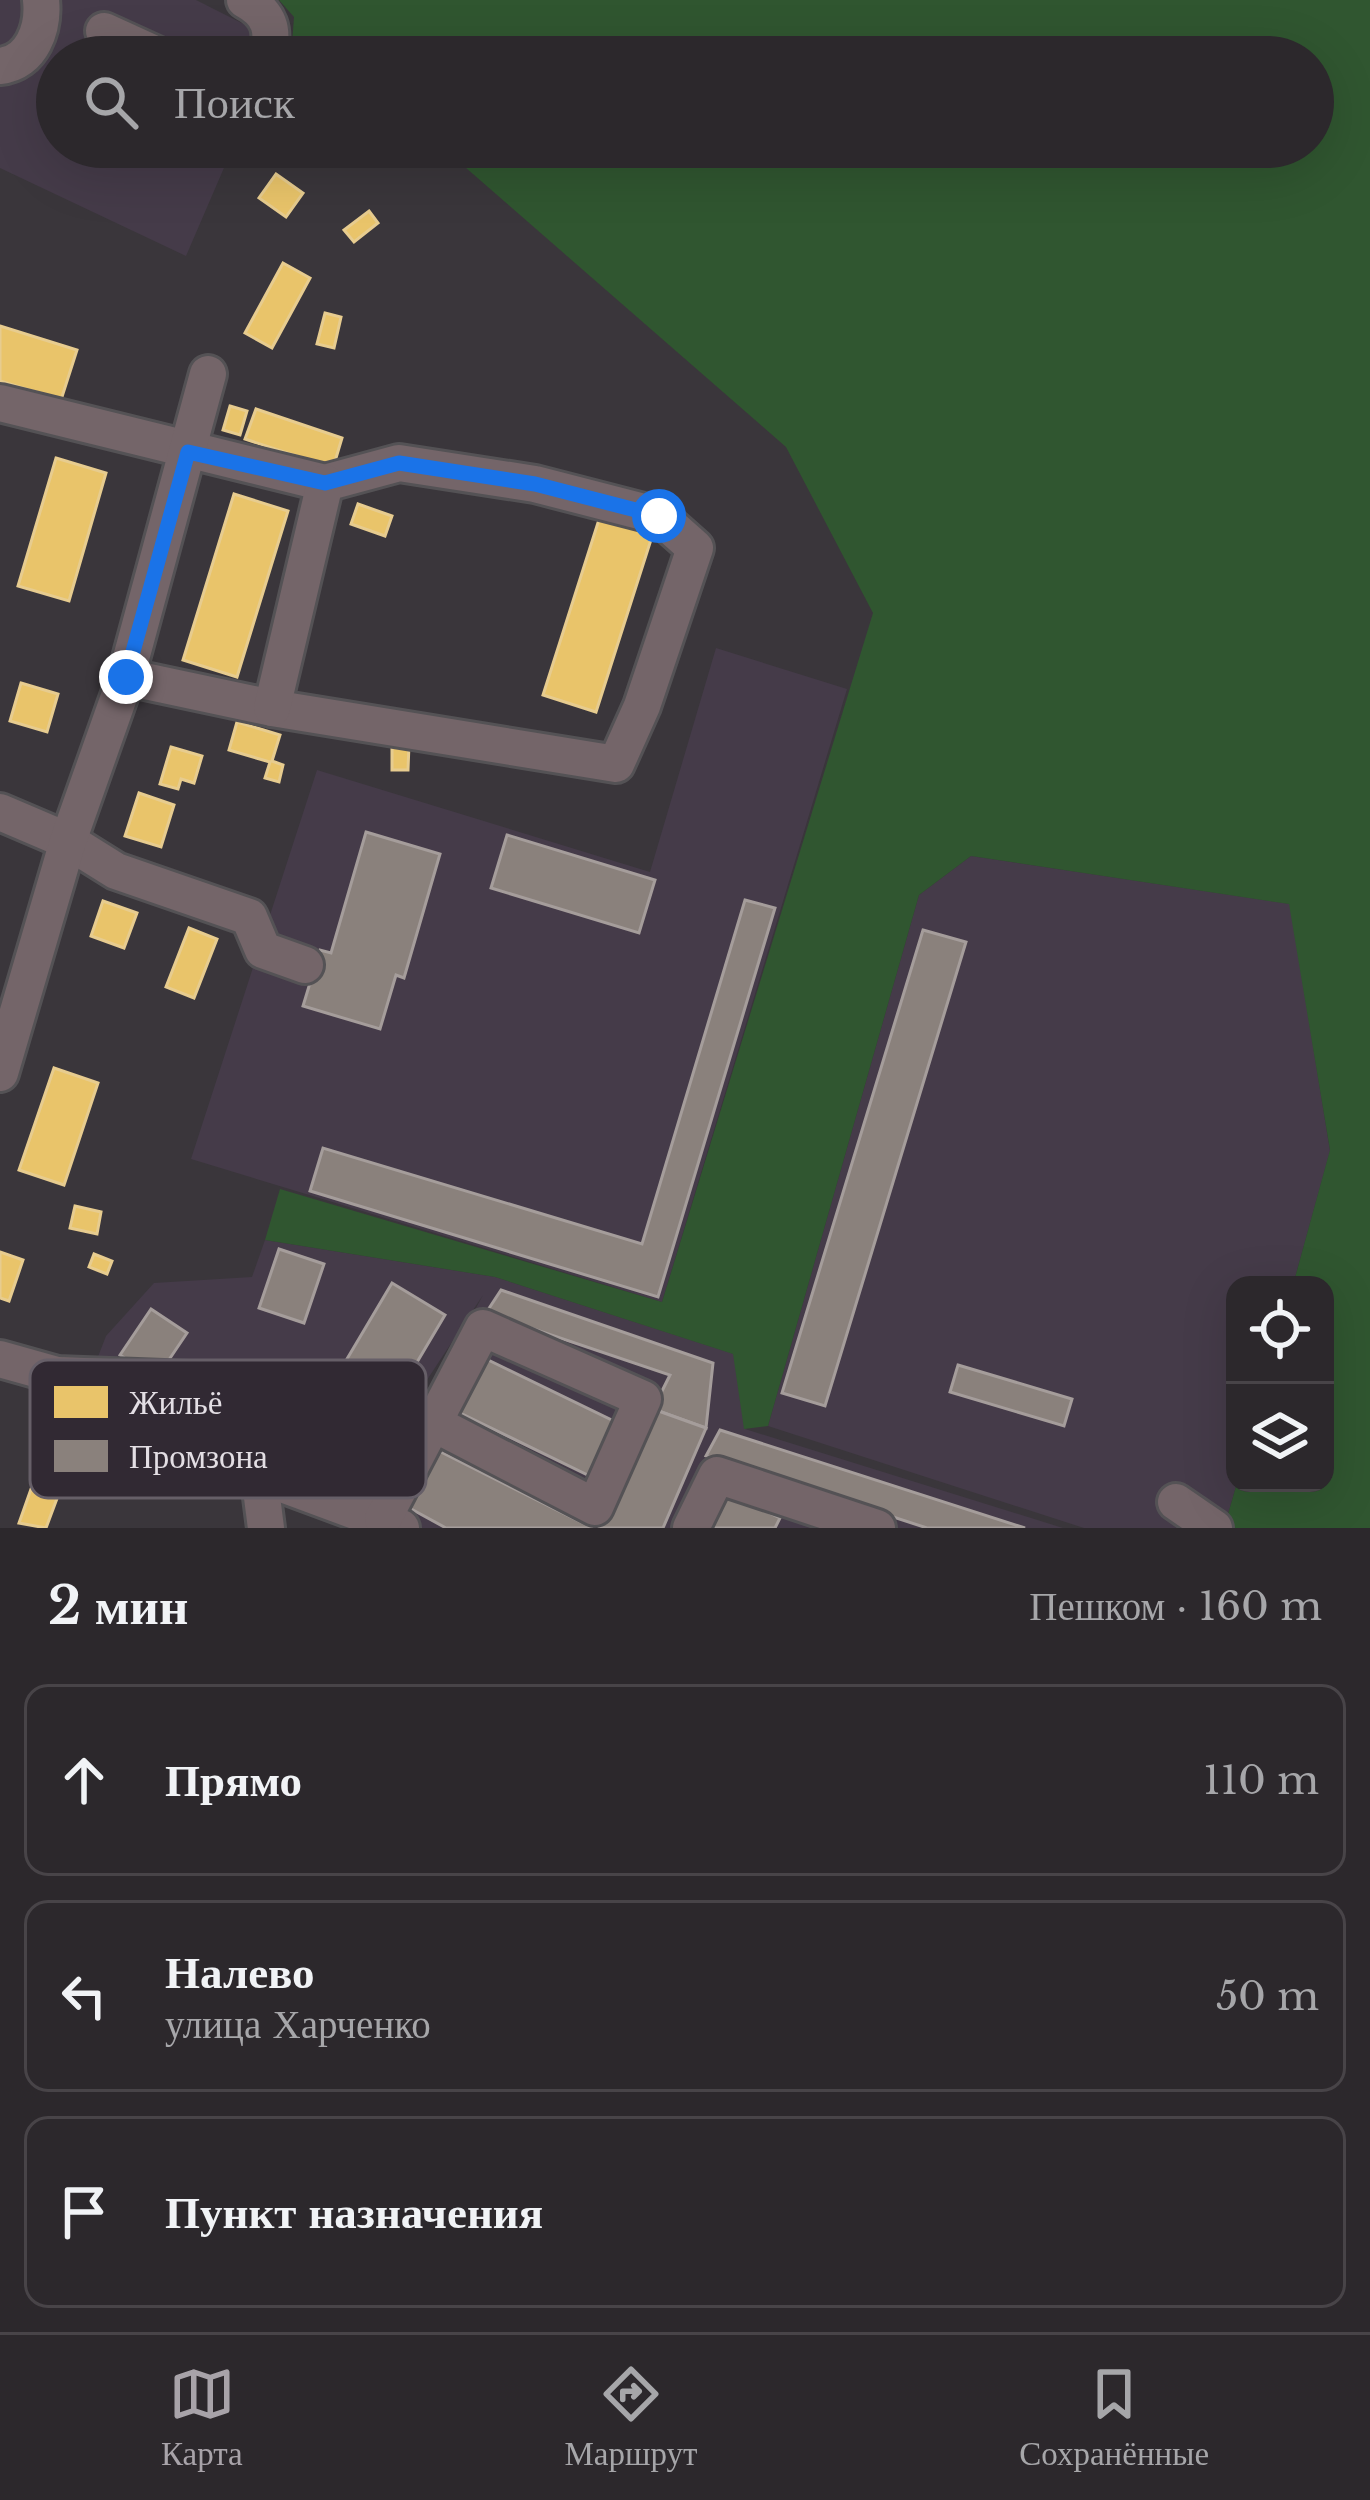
<!DOCTYPE html>
<html lang="ru">
<meta charset="utf-8">
<style>
:root{--surface:#2c282c;--page:#383438;--text:#f1f3f6;--muted:#a6a6a9;--line:#484448;--accent:#a8a3a9}
body{margin:0;font-family:"Libre Baskerville",serif;background:var(--page);color:var(--text)}
.controls{position:absolute;right:36px;bottom:36px;display:grid;overflow:hidden;border-radius:24px;box-shadow:0 12px 48px #0002}
.controls button{width:108px;height:108px;display:grid;place-items:center;padding:0;border:0;border-bottom:3px solid var(--line);background:var(--surface);color:var(--text);font:60px sans-serif}
.stop{position:absolute;width:36px;height:36px;margin:-27px;border:9px solid #1a73e8;border-radius:50%;background:#fff}
.stop.end{background:#1a73e8;border-color:#fff;box-shadow:0 3px 12px #0008}
.list{margin:0;padding:0;list-style:none}
h2{display:flex;justify-content:space-between;align-items:center;height:156px;margin:0;padding:0 48px;font-size:51px}
h2 small{font-size:39px;font-weight:400;color:var(--muted)}
.list li{display:grid;grid-template-columns:78px 1fr auto;gap:36px;align-items:center;box-sizing:border-box;height:192px;margin:0 24px 24px;padding:0 24px;border:3px solid var(--line);border-radius:24px}
.list b{display:block;font-size:45px;white-space:nowrap}
.list p{margin:0;font-size:39px;white-space:nowrap;color:var(--muted)}
.list em{font-size:39px;font-style:normal;color:var(--muted)}
.icon{flex:none;width:66px;height:66px;fill:none;stroke:currentColor;stroke-width:2;stroke-linecap:round;stroke-linejoin:round}
.map{position:relative;flex:none;width:1370px;height:1528px;overflow:hidden}
.search{position:absolute;background:var(--surface);box-shadow:0 12px 48px #0002;left:36px;right:36px;top:36px;height:132px;display:flex;align-items:center;gap:30px;box-sizing:border-box;padding:0 42px;border-radius:66px;color:var(--muted);font-size:45px}
.sheet{height:804px;background:var(--surface)}
nav{display:flex;justify-content:space-around;align-items:center;box-sizing:border-box;height:168px;border-top:3px solid var(--line);background:var(--surface);font-size:33px;color:var(--muted)}
nav a{display:grid;justify-items:center;gap:6px}
nav .on{color:var(--accent)}
.map>svg:first-child{display:block}
.built{fill:#453b49}
.green{fill:#305630}
.homes{fill:#e9c46a;stroke:#e7cc8f;stroke-width:3}
.industry{fill:#8a817c;stroke:#a59d9b;stroke-width:3}
.lines{fill:none;stroke-linecap:round;stroke-linejoin:round}
.minor-casing{stroke:#545255;stroke-width:42}
.minor{stroke:#746569;stroke-width:36}
.route{stroke:#1a73e8;stroke-width:15}
.key{fill:#312933;stroke:#665f68;stroke-width:3}
.key-label{font-size:33px;fill:#e3dee4}
</style>
<div class="map">
<svg width="1370" height="1528" viewBox="0 0 1370 1528">
<rect width="100%" height="100%" fill="#3a363b"/>
<!-- built -->
<g class="built">
<polygon points="0,0 196,0 279,42 273,57 57,57 57,147 233,147 186,256 0,168"/>
<polygon points="716,648 847,689 662,1302 191,1159 317,770 650,872"/>
<polygon points="971,856 1290,904 1330,1151 1293,1285 1235,1285 1237,1483 1224,1528 1084,1528 768,1426 919,895"/>
<polygon points="265,1240 495,1277 734,1354 745,1429 1063,1528 357,1528 483,1295 351,1495 82,1398 106,1336 154,1283 252,1277"/>
</g>
<!-- green -->
<polygon class="green" points="279,0 1370,0 1370,1528 1224,1528 1237,1483 1325,1483 1325,1285 1293,1285 1330,1150 1289,904 971,856 919,895 768,1426 744,1429 733,1354 495,1277 265,1240 280,1189 662,1302 873,613 786,447 442,147 1313,147 1313,57 291,57 294,17"/>
<!-- homes -->
<g class="homes">
<polygon points="276,174 303,193 286,217 259,198"/>
<polygon points="369,211 378,223 354,242 344,230"/>
<polygon points="283,263 310,278 272,348 245,333"/>
<polygon points="325,313 341,317 334,348 317,344"/>
<polygon points="0,326 77,350 61,400 0,381"/>
<polygon points="230,406 247,411 240,435 223,430"/>
<polygon points="256,409 342,438 333,468 245,439"/>
<polygon points="56,458 106,473 69,601 18,586"/>
<polygon points="234,494 288,511 237,677 183,660"/>
<polygon points="358,504 392,516 385,536 351,524"/>
<polygon points="603,507 656,524 596,712 543,695"/>
<polygon points="21,683 58,694 47,732 10,721"/>
<polygon points="237,722 280,735 272,761 283,765 279,782 265,778 270,762 229,750"/>
<polygon points="392,744 409,744 408,770 392,770"/>
<polygon points="171,747 202,756 194,783 181,779 178,789 160,784"/>
<polygon points="139,793 174,805 161,847 125,836"/>
<polygon points="103,901 137,913 124,948 91,936"/>
<polygon points="189,928 217,939 194,998 166,987"/>
<polygon points="54,1068 98,1083 64,1185 19,1170"/>
<polygon points="75,1206 101,1212 97,1234 70,1228"/>
<polygon points="0,1252 23,1260 9,1301 0,1298"/>
<polygon points="94,1254 112,1261 107,1274 89,1267"/>
<polygon points="36,1475 62,1485 46,1528 19,1523"/>
</g>
<!-- industry -->
<g class="industry">
<polygon points="366,832 440,854 404,978 396,975 380,1029 303,1006 320,950 331,953"/>
<polygon points="507,835 655,880 639,933 491,888"/>
<polygon points="745,900 775,908 658,1297 310,1191 323,1148 642,1244"/>
<polygon points="923,930 966,942 825,1406 782,1393"/>
<polygon points="279,1249 324,1264 304,1323 259,1308"/>
<polygon points="392,1283 445,1315 362,1455 309,1423"/>
<polygon points="501,1290 713,1363 706,1428 653,1409 670,1375 486,1313"/>
<polygon points="151,1309 187,1333 156,1379 120,1355"/>
<polygon points="480,1356 626,1427 600,1481 454,1410"/>
<polygon points="958,1365 1072,1399 1064,1426 950,1392"/>
<polygon points="653,1409 706,1428 663,1528 599,1528"/>
<polygon points="720,1430 1025,1528 927,1528 706,1456"/>
<polygon points="431,1447 593,1528 446,1528 402,1504"/>
<polygon points="726,1492 780,1518 775,1528 708,1528"/>
</g>
<g class="lines">
<defs>
<g id="minor">
<path d="M245,0C269,13 276,31 266,57"/>
<polyline points="104,31 161,57"/>
<path d="M0,66C32,63 44,28 41,0"/>
<polyline points="0,403 325,483 399,463 535,484 659,516 695,548 642,706 616,764 272,708 126,677"/>
<polyline points="272,708 325,483"/>
<polyline points="0,812 68,841 116,871 249,917 263,950 305,965"/>
<polyline points="0,1073 68,841 126,677 208,374"/>
<polyline points="0,1359 57,1375 190,1380"/>
<polyline points="57,1375 85,1411 401,1528"/>
<polyline points="259,1474 266,1528"/>
<polyline points="1176,1502 1214,1528"/>
<polyline points="383,1519 483,1328 643,1399 595,1507 435,1424"/>
<polyline points="691,1528 717,1475 877,1528"/>
</g>
</defs>
<!-- minor casing -->
<use href="#minor" class="minor-casing"/>
<!-- minor -->
<use href="#minor" class="minor"/>
</g>
<g class="lines">
<!-- route -->
<polyline class="route" points="126,677 188,452 325,483 399,463 535,484 659,516"/>
</g>
<!-- legend -->
<rect x="30" y="1360" width="396" height="138" rx="18" class="key"/>
<rect x="54" y="1386" width="54" height="32" fill="#e9c46a"/>
<rect x="54" y="1440" width="54" height="32" fill="#8a817c"/>
<g class="key-label">
<text x="129" y="1414">Жильё</text>
<text x="129" y="1468">Промзона</text>
</g>
</svg>
<div class="controls">
<button><svg class="icon" aria-label="locate" viewBox="0 0 24 24"><circle cx="12" cy="12" r="6"/><path d="M12 2v4M12 18v4M2 12h4M18 12h4"/></svg></button>
<button><svg class="icon" aria-label="layers" viewBox="0 0 24 24"><path d="M12 4l9 5-9 5-9-5zM3 14l9 5 9-5"/></svg></button>
</div>
<div class="stop" style="left:659px;top:516px"></div>
<div class="stop end" style="left:126px;top:677px"></div>
<div class="search"><svg class="icon" aria-label="search" viewBox="0 0 24 24"><circle cx="10" cy="10" r="6"/><path d="M15 15l6 6"/></svg>Поиск</div>
</div>
<section class="sheet">
<h2>2 мин<small>Пешком · 160 m</small></h2>
<ul class="list">
<li><svg class="icon" aria-label="ahead" viewBox="0 0 24 24"><path d="M12 20V5M6 11l6-6 6 6"/></svg><div><b>Прямо</b></div><em>110 m</em></li>
<li><svg class="icon" aria-label="left" viewBox="0 0 24 24"><path d="M17 20v-9H6M10 6l-5 5 5 5"/></svg><div><b>Налево</b><p>улица Харченко</p></div><em>50 m</em></li>
<li><svg class="icon" aria-label="arrive" viewBox="0 0 24 24"><path d="M6 21V4h12l-3 4 3 4H6"/></svg><div><b>Пункт назначения</b></div></li>
</ul>
</section>
<nav>
<a class="on"><svg class="icon" aria-label="map" viewBox="0 0 24 24"><path d="M3 6l6-2 6 2 6-2v14l-6 2-6-2-6 2zM9 4v14M15 6v14"/></svg>Карта</a>
<a><svg class="icon" aria-label="directions" viewBox="0 0 24 24"><path d="M12 3l9 9-9 9-9-9zM9 14v-3h6M13 9l2 2-2 2"/></svg>Маршрут</a>
<a><svg class="icon" aria-label="saved" viewBox="0 0 24 24"><path d="M7 4h10v16l-5-4-5 4z"/></svg>Сохранённые</a>
</nav>
